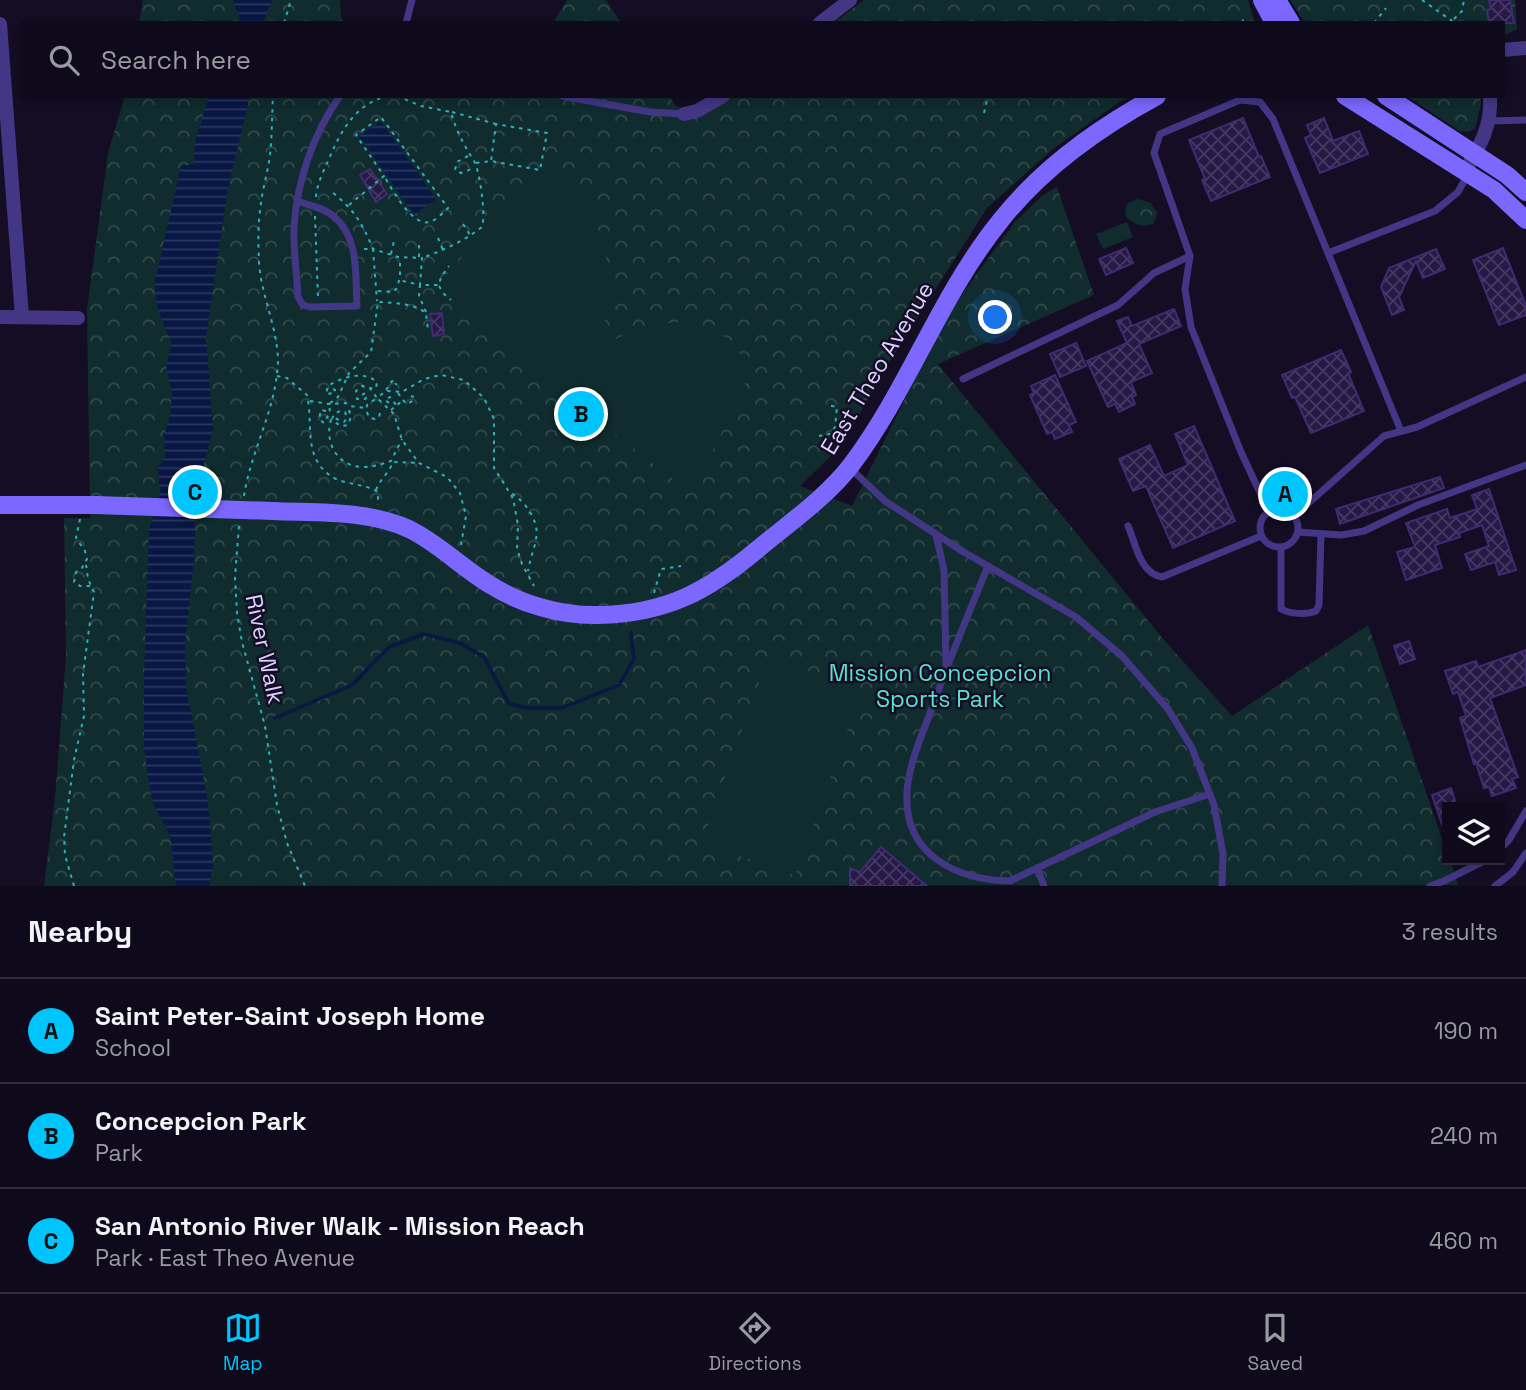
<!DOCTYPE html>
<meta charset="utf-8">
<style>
:root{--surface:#0f0a1b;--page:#181324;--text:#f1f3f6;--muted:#9b9aa3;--line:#2f2b3a;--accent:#00c5fc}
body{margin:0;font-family:"Space Grotesk",sans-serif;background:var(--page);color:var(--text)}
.controls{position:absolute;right:21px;bottom:21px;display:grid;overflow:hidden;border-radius:0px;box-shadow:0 4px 10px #0003}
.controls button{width:63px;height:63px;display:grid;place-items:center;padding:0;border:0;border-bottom:2px solid var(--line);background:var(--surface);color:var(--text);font:35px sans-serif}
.you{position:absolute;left:996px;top:318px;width:24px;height:24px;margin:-18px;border:5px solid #fff;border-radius:50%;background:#1a73e8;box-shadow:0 0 0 10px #1a73e833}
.badge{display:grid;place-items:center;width:46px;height:46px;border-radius:50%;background:var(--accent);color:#111;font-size:23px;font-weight:700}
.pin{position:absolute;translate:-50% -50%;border:4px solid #fff;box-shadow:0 2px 7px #0006}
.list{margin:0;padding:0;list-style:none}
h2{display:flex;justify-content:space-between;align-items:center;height:91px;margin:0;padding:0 28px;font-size:30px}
h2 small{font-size:23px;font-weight:400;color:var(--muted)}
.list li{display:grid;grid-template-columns:46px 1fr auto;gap:21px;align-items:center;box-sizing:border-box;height:105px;padding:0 28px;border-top:2px solid var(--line)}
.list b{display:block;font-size:26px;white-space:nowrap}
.list p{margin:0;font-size:23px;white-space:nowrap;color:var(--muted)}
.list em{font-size:23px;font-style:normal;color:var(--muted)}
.icon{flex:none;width:38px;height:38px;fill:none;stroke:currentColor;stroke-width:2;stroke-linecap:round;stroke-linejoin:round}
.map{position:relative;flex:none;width:1526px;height:886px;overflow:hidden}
.search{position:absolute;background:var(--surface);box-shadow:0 4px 10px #0003;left:21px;right:21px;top:21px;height:77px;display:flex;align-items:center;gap:18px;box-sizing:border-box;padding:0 24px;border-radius:0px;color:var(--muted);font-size:26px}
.sheet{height:406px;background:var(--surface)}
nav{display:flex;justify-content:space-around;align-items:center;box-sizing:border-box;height:98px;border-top:2px solid var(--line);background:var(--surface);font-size:19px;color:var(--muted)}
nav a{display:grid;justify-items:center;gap:4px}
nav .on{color:var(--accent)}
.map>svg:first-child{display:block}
.park{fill:url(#park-crowns)}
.garden{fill:#102c2e}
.water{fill:url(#water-rules)}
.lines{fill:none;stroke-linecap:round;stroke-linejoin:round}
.stream{stroke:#081743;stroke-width:3.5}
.building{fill:url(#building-cross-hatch);stroke:#412a73;stroke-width:2}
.path{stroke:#2ab1b9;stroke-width:2;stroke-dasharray:3.5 5;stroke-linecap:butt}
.lane{stroke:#433785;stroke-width:7}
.street{stroke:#433785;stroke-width:14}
.secondary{stroke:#7d68ff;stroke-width:18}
.secondary-bridge{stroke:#7d68ff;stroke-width:18}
.labels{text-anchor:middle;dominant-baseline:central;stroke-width:5;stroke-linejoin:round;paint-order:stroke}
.street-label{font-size:23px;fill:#dbd1ff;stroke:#140d24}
.park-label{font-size:23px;fill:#58e3d1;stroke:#140d24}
</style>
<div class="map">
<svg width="1526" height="886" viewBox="0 0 1526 886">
<defs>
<pattern id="park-crowns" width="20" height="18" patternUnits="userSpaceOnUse" patternTransform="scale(1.75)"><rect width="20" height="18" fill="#102c2e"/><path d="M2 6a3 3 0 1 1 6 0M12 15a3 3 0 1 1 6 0" fill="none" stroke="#324a4d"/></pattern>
<pattern id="water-rules" width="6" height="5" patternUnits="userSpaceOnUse" patternTransform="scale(1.75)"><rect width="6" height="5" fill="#081743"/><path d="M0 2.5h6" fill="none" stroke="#2b385f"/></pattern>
<pattern id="building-cross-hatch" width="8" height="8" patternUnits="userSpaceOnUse" patternTransform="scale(1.75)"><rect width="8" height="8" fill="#271946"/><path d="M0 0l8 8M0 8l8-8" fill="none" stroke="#463962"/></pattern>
</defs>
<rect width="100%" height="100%" fill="#140d24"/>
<!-- park -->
<g class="park">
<polygon points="143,0 340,0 341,18 344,23 139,23"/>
<polygon points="567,0 606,0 621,23 553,23"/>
<polygon points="864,0 1248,0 1255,23 833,23"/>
<polygon points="1290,0 1515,0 1517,29 1503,36 1503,23 1305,23"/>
<polygon points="125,96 669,96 675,105 699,118 732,96 1131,96 1118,103 1053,149 987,208 875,385 844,443 800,486 852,506 946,316 1015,222 1043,195 1057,187 1094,295 938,364 1164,640 1232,716 1368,625 1447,853 1447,860 1450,860 1458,885 44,886 55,797 66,657 64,518 90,518 87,309 108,153"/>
<polygon points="1407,96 1480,96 1481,104 1475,129 1467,132 1459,131"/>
<path d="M1138,199L1151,203L1157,213L1154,223C1143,229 1135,224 1126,217L1125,211L1128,203Z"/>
</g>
<!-- garden -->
<g class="garden">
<polygon points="549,174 590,209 602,239 613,293 599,343 545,383 445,289 445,277 469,249"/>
<polygon points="1127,222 1133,237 1103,249 1096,234"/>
<path d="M680,322L712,330L735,343L749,375C738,398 704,481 682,486L558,389C601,348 618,326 680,322Z"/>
<polygon points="768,657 862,689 795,875 702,843"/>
</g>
<!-- water -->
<g class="water">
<polygon points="233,0 272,0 263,23 241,23"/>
<polygon points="209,96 250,96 228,188 206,336 213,429 197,490 194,560 185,644 186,686 207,796 211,835 213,865 209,886 176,886 170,835 153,803 148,778 144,745 144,675 149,529 160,494 158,468 165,457 164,434 170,417 172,393 166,365 172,345 157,307 155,282 181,166 194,164 195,142"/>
<polygon points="381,121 436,199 414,215 359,136"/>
</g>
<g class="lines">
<!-- stream -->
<polyline class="stream" points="275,718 352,685 389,647 424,634 460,643 484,657 509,704 529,708 562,708 619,685 634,659 631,632"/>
</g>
<!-- building -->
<g class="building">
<polygon points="1489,0 1510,0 1514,23 1489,23 1487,10 1491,9"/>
<polygon points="1243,118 1259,157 1261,156 1270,177 1211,201 1202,180 1205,179 1189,140"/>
<polygon points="1324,118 1333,141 1359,131 1368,154 1320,173 1305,138 1311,135 1307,125"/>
<polygon points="370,169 387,194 376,202 360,175"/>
<polygon points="1126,248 1133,263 1106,275 1099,259"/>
<polygon points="1503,248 1526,306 1526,315 1499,325 1473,260"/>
<polygon points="1436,249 1445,269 1423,278 1416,261 1399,297 1404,310 1392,315 1381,287 1389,268"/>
<polygon points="1174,309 1181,326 1139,344 1152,373 1131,382 1136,395 1132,397 1135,404 1119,412 1115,404 1108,407 1087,361 1127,343 1117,321 1128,317 1132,326"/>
<polygon points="442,313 444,334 433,336 430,314"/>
<polygon points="1076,343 1086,366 1060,377 1050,354"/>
<polygon points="1341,350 1351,372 1348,373 1364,411 1311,433 1295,397 1292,398 1282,375"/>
<polygon points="1055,375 1076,422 1069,425 1072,432 1055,439 1052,432 1047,434 1030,395 1034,393 1031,386"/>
<polygon points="1194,426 1235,521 1173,548 1146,486 1133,491 1119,459 1150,445 1164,476 1188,465 1175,434"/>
<polygon points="1440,477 1444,488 1340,524 1336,509"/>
<polygon points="1489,489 1516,570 1499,575 1495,562 1471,570 1465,554 1489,546 1482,525 1459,533 1460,537 1435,545 1442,568 1406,580 1397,552 1415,547 1406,523 1447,509 1450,518 1477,509 1472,495"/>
<polygon points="1409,641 1415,659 1400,664 1394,646"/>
<polygon points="1526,650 1526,685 1490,698 1518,777 1512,779 1516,788 1492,796 1489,787 1484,788 1476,763 1474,764 1460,718 1466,716 1458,692 1453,694 1445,671 1476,661 1478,667"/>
<polygon points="1451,788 1457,807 1447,807 1446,836 1432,795"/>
<polygon points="881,847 927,886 850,886 850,868 860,872"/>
</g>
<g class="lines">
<!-- path -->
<g class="path">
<polyline points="1422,0 1455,23"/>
<polyline points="1454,19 1462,11 1464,0"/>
<polyline points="284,23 291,0"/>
<polyline points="1242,23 1244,17"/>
<polyline points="1374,23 1386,8"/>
<path d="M397,96L421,106L451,112C456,131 464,145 474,161C480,171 486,216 482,227C464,241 444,250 422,258"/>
<polyline points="452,112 496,124"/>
<polyline points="984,113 988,96"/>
<polyline points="468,156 457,162 455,170 461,173 474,168"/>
<polyline points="476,163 491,161 540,170 547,133 496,124 491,161"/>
<path d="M333,193C354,209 363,225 373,249L398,257L422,258L420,285L399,280"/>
<path d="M316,197C317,184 323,172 328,161C341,131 355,103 389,96"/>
<path d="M349,205L384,176L356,135L381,117L448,208C443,213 436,220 430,222C412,227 392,189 384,176"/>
<polyline points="315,216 318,298"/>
<polyline points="463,224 470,235"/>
<polyline points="438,238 443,250"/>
<polyline points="419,245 419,257"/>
<polyline points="364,249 373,249 377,301"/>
<polyline points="391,254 394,241"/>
<polyline points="439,286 444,294 451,300"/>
<polyline points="378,291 393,292 397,288 400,277 400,258"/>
<polyline points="426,312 419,296 420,285 439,285 441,277 449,266"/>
<path d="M277,376L287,378L307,395C314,424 301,461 336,479C350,485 365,484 378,492V505"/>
<path d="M333,389L335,390V393L326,394L328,386C342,377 363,370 377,382L376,388H370"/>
<polyline points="386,390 392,381 396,381 396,385"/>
<polyline points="398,393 406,404 413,401 414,397 411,396"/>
<polyline points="362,395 365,393 367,397 365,399 357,399 356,391 362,386 369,387 377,398 386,391 402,392 424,379 441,375 464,380 484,398 494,419 494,468 513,498 518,525 517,549 522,564 534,586"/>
<polyline points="310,401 329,404 346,403 350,406 365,408"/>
<polyline points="389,403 385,400 390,397 397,406"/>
<path d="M349,410L351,417L348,425L341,426L331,420C324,443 338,467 363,467C373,467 382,464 391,461L402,439"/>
<polyline points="391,410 402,401"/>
<path d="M326,411L321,410L319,419L324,423L330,412L329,404L338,397L349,373L371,352L378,302C394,303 413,303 426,313L428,330"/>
<polyline points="380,413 379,417 375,419 370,418 366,411 367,405 377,398 394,414 402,440 419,463 447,477 460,493 466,516 461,545"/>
<polyline points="332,419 334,414 340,411 345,412 347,418 344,422 332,417"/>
<polyline points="819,436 830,434 835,427 837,407 827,405"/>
<path d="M376,490C380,479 389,473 393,462L419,463"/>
<path d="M512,494C518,497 520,500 525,505C546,532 533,543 528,571"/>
<path d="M244,496C251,450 276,410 278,362C278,328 261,296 259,262C258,242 258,222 261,203C263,187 268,171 270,155C272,136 272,116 273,96"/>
<polyline points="80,519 76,538 85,551 87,559 82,568 76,572 74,582 80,586 91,586"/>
<polyline points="239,526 235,577 237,613 242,642 265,726 277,805 287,843 305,886"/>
<polyline points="654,593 661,569 681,566"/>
<polyline points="74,886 65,855 64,837 74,760 84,716 83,674 94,592 88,579 86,564"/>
</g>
<!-- lane -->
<g class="lane">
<polyline points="406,23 412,0"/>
<polyline points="562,96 650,112 684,114"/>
<polyline points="1490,121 1526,120"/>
<path d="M297,201C309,205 324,208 333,216C360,237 355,276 357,306L310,307L303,305L298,297C297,274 293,250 294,227C297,181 313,134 340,96"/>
<polyline points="1328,253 1435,211 1458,192 1467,176"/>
<polyline points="963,379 1118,305 1154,273 1190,256"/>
<polyline points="850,468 885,501 962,551 1076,617 1122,656 1168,709 1192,748 1214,805 1223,854 1222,886"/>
<circle cx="1279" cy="528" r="19"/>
<polyline points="1269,512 1241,452 1191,327 1185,289 1190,256 1154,153 1160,134 1240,100 1260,102 1273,119 1401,431"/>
<polyline points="1294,516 1384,436 1417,427 1526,377"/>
<path d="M1128,526C1136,544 1140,574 1162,577L1261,536"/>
<polyline points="1298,532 1341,535 1364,531 1418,505 1526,465"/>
<polyline points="936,535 944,570 946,665"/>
<path d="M1281,548V609C1290,614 1306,615 1316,611L1319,605L1321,534"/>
<path d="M988,566C969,612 950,658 933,705C923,733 909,762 907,792C903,855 957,880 1010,881L1155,812L1210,794"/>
<polyline points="1500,849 1509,840 1526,811"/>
<polyline points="1037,868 1044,886"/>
<polyline points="1430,886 1444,881 1486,860"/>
<polyline points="1495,886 1513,872 1526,853"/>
</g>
<!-- street -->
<g class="street">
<polyline points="820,23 850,0"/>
<polyline points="0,24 22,317"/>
<polyline points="1503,50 1526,48"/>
<polyline points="684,114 697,111 723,96"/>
<path d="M1465,171C1480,146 1492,126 1490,96"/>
<polyline points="0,317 78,318"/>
</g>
<!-- secondary -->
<g class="secondary">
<polyline points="1262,0 1274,23"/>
<polyline points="1277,0 1291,23"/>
<polyline points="1345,96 1494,190 1526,220"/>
<polyline points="1386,96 1507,175 1526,192"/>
<polyline points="0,505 96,505"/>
<path d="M273,511C318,513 367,510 409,529C438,543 461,567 489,584C520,604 561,616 598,615C666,614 708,591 758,549C789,523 827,497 852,464C909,388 940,295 1001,220C1043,167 1098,128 1157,96"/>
</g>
<!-- secondary-bridge -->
<polyline class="secondary-bridge" points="96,505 273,511"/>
</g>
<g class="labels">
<!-- street labels -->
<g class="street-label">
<text transform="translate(877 368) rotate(-59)">East Theo Avenue</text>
<text transform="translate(265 649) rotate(78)">River Walk</text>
</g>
<!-- park labels -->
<g class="park-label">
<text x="940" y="673">Mission Concepcion<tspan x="940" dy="26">Sports Park</tspan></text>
</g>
</g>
</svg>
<div class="controls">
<button><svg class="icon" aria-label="layers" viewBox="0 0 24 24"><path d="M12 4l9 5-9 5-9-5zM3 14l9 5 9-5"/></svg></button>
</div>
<div class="you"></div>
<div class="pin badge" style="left:1285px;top:494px">A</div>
<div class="pin badge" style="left:581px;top:414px">B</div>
<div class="pin badge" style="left:195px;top:492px">C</div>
<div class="search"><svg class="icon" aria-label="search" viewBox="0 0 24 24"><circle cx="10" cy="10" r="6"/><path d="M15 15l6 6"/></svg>Search here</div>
</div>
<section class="sheet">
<h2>Nearby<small>3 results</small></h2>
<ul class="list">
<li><span class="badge">A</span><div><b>Saint Peter-Saint Joseph Home</b><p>School</p></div><em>190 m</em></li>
<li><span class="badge">B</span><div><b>Concepcion Park</b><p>Park</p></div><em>240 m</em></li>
<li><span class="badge">C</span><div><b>San Antonio River Walk - Mission Reach</b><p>Park · East Theo Avenue</p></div><em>460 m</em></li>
</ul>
</section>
<nav>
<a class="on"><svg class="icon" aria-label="map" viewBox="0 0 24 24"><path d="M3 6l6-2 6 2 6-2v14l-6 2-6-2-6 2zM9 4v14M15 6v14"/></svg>Map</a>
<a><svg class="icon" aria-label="directions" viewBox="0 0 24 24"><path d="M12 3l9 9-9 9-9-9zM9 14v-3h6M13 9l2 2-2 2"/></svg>Directions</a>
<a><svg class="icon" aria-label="saved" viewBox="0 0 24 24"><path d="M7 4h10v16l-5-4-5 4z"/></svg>Saved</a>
</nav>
